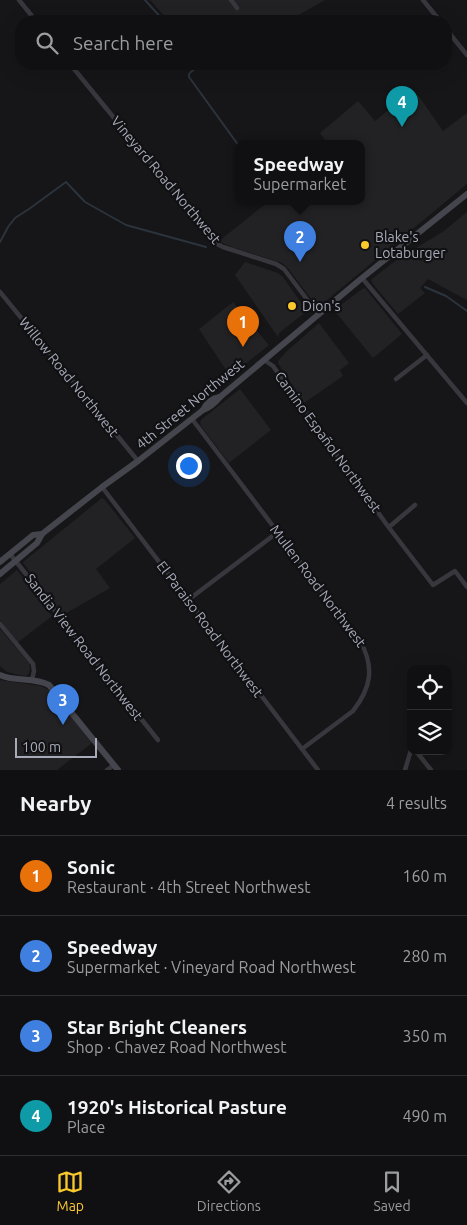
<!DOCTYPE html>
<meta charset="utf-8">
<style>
:root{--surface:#101012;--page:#19191b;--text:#f1f3f6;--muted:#9c9d9f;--line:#303032;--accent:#fac92c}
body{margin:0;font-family:Ubuntu,sans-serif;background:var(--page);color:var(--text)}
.controls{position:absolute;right:15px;bottom:15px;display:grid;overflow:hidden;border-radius:10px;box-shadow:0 5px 20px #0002}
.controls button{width:45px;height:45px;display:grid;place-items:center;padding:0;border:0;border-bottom:1px solid var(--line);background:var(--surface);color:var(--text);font:25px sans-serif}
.scale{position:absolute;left:15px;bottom:12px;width:82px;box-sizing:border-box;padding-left:5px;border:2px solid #a7abb9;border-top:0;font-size:14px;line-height:18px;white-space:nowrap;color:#a7abb9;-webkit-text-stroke:4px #111113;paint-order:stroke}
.you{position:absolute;left:188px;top:465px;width:18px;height:18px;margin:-12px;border:4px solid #fff;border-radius:50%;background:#1a73e8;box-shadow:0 0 0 8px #1a73e833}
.badge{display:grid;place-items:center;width:32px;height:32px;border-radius:50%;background:var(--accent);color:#fff;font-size:16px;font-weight:700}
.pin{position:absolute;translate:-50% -41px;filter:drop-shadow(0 1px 2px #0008)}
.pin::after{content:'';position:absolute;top:26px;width:18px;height:15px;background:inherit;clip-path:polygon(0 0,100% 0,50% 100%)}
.popup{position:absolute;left:235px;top:140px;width:130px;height:65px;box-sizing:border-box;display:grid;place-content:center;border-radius:10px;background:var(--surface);filter:drop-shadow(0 1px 4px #0005);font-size:16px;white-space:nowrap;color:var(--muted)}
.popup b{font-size:19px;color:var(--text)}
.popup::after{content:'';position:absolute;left:50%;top:100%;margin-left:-10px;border:10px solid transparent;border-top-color:var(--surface)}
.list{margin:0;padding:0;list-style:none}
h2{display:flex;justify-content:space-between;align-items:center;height:65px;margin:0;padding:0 20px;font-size:21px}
h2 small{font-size:16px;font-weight:400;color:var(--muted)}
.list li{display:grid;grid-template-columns:32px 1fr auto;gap:15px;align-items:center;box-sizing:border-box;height:80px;padding:0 20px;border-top:1px solid var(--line)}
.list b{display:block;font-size:19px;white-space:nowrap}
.list p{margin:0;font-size:16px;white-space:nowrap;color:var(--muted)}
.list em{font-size:16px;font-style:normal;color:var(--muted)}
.icon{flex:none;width:28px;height:28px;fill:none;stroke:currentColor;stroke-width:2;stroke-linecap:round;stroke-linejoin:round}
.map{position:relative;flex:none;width:467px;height:770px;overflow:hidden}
.search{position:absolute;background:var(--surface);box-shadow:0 5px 20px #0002;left:15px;right:15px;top:15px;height:55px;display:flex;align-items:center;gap:12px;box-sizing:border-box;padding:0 18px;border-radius:20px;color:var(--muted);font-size:19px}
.sheet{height:385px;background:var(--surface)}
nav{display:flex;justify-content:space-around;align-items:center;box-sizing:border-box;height:70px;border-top:1px solid var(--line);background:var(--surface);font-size:14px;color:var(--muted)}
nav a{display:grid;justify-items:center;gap:2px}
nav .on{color:var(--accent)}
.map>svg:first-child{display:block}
.built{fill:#222225}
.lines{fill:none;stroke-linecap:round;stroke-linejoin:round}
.stream{stroke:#2b333d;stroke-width:2}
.street{stroke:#37373d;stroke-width:4.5}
.secondary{stroke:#45464d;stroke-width:6}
.poi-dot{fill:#fac92c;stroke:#111113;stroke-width:2}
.labels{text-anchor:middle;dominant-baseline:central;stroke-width:4.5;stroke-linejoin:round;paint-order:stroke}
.street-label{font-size:14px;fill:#a7abb9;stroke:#111113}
.poi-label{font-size:14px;fill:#a7abb9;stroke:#111113;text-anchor:start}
</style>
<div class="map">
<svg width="467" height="770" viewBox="0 0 467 770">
<rect width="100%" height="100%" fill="#161618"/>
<!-- built -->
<g class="built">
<polygon points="150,0 325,0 288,21 169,21"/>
<polygon points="408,94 412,99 418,95 443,131 467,113 467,184 321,305 315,304 287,267 282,263 232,247 220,242 219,241 269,201 361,201 361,143 327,143 320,133 358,101 375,121"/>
<polygon points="467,212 467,300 428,279 420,288 425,293 398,314 373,284 371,281 372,279 408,251 416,248 444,231"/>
<polygon points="245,262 278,273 283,277 307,311 279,333 278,337 235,275"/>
<polygon points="365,288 402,334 373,358 334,310 361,290"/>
<polygon points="233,302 268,344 268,346 230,376 199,329"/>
<polygon points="319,323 349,363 340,370 343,376 304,403 278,363 278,361 286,352"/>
<polygon points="240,389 271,430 229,463 201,426 200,422 202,419"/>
<polygon points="102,498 105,500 135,538 96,569 110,588 63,615 24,564 23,562"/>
<polygon points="17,570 52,616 17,643 0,620 0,584"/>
<polygon points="0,629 29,663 30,669 29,673 26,676 19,675 7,672 0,666"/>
<polygon points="0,680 41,686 51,691 92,743 57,770 0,770"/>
</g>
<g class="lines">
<!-- stream -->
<g class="stream">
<polyline points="145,0 164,21"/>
<path d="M201,64C198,68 193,69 189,74V77L239,146"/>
<polyline points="0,242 8,227 15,218 29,209 66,182 85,202 126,225 206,247"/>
<polyline points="425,287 446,296 467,311"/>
</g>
<!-- street -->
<g class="street">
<polyline points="19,0 36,21"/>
<polyline points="231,0 237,8"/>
<polyline points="423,0 440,21"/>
<polyline points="446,29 467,55"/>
<polyline points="70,64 217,244 223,247 276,264 284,269 318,314"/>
<polyline points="362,278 467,403"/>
<polyline points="0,292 138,461"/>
<polyline points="264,360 273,366 387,525 433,585 455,571 467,587"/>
<polyline points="396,379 427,355"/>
<path d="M192,419L360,641C375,667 371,688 353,711L302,749"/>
<polyline points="102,487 318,770"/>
<polyline points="389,527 415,505"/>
<polyline points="10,554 158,740"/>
<polyline points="188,600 278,532"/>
<polyline points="0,624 33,664 34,671 32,680"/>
<polyline points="416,751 431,770"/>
<polyline points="107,770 114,765"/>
<polyline points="405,770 411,750"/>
</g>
<!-- secondary -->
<g class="secondary">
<path d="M203,410C211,407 215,403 220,397"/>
<polyline points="0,562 33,535 42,534"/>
<path d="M0,574L37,543L42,534L102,487L138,461L203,410C207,402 212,398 220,397L362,278L467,194"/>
<path d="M0,675C15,682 34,677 49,685L118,770"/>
</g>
</g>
<!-- markers -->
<g class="poi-dot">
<circle cx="365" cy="245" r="5"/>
<circle cx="292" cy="306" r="5"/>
</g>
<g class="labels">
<!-- street labels -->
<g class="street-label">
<text transform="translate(166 180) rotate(50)">Vineyard Road Northwest</text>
<text transform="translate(69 377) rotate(51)">Willow Road Northwest</text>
<text transform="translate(190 404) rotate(-39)">4th Street Northwest</text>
<text transform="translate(328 442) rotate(54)">Camino Español Northwest</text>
<text transform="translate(318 586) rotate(53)">Mullen Road Northwest</text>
<text transform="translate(210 629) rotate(53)">El Paraiso Road Northwest</text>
<text transform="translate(84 647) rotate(52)">Sandia View Road Northwest</text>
</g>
<!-- poi labels -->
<g class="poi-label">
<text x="375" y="237">Blake's<tspan x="375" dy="16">Lotaburger</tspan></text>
<text x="302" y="306">Dion's</text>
</g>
</g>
</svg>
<div class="controls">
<button><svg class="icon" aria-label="locate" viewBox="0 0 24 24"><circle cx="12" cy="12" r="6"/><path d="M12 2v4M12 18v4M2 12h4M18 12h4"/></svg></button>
<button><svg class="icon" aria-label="layers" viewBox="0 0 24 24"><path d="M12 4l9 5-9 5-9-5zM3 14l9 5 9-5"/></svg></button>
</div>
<div class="scale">100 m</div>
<div class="you"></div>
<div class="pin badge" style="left:243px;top:347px;background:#e8710a">1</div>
<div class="pin badge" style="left:300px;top:262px;background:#3f7fe0">2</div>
<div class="popup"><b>Speedway</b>Supermarket</div>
<div class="pin badge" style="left:63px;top:725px;background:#3f7fe0">3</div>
<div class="pin badge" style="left:402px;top:127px;background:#0f9aa8">4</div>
<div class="search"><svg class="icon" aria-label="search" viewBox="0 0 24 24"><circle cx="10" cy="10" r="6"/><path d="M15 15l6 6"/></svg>Search here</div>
</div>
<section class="sheet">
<h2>Nearby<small>4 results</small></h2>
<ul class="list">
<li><span class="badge" style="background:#e8710a">1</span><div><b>Sonic</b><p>Restaurant · 4th Street Northwest</p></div><em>160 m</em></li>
<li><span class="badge" style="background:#3f7fe0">2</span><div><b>Speedway</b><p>Supermarket · Vineyard Road Northwest</p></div><em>280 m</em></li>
<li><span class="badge" style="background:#3f7fe0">3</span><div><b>Star Bright Cleaners</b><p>Shop · Chavez Road Northwest</p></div><em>350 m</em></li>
<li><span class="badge" style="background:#0f9aa8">4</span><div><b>1920's Historical Pasture</b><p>Place</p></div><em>490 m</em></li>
</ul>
</section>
<nav>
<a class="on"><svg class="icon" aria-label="map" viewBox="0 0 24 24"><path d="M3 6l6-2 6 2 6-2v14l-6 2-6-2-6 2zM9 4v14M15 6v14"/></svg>Map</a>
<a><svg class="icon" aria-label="directions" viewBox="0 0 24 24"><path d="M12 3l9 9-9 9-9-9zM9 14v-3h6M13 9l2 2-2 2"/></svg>Directions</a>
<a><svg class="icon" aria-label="saved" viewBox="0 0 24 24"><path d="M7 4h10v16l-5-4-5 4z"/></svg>Saved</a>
</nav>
